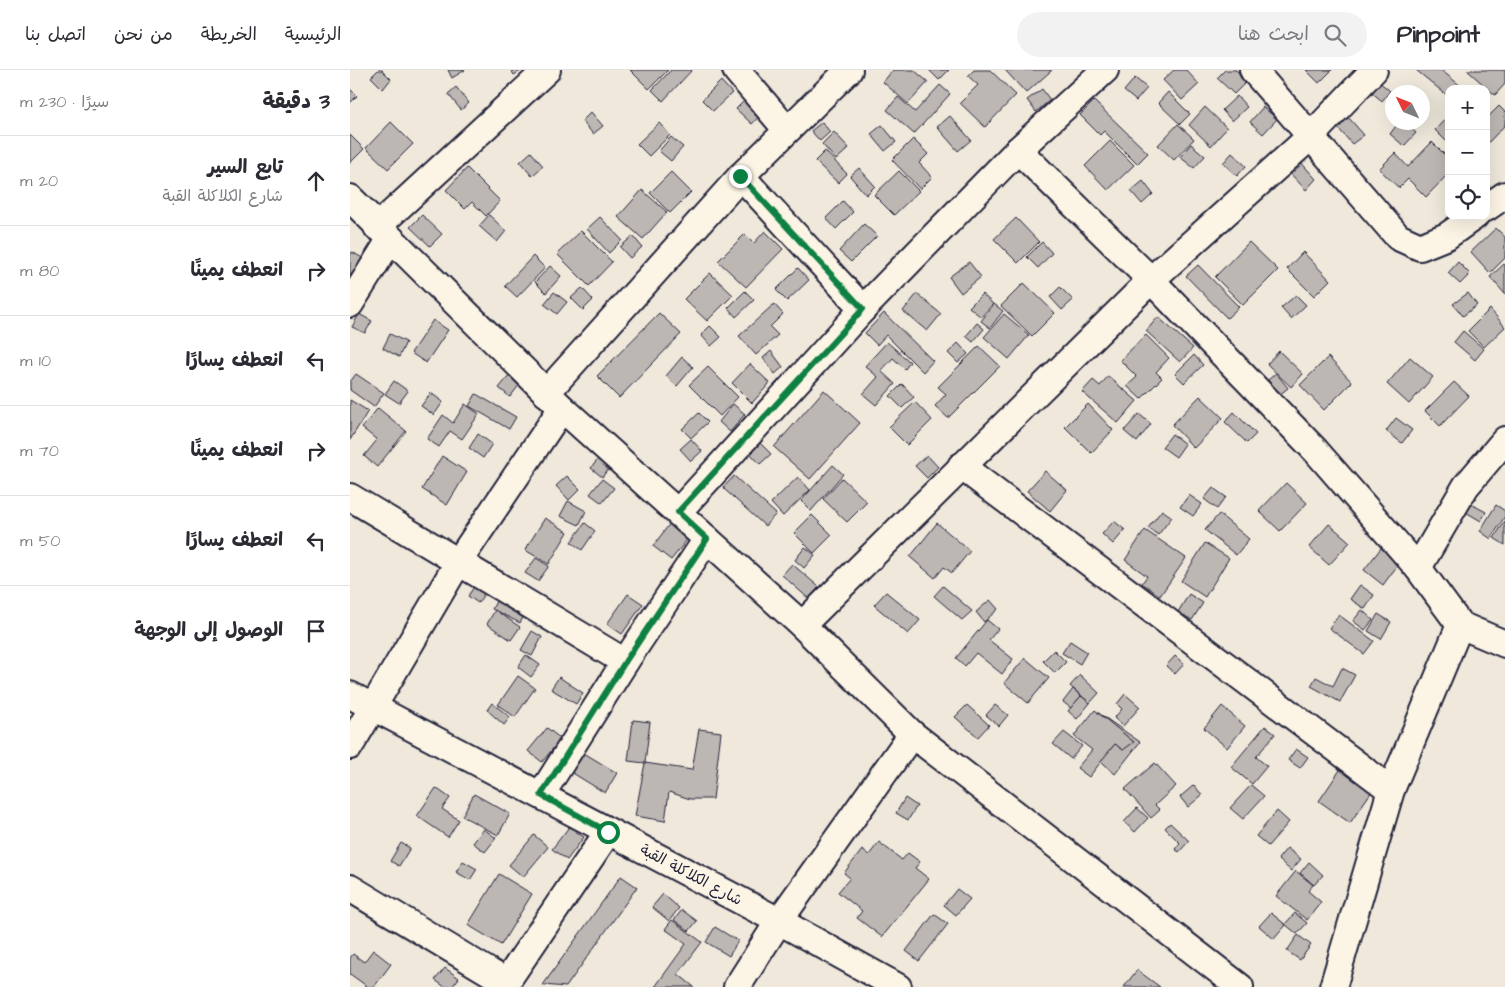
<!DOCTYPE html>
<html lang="ar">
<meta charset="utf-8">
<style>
:root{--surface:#fff;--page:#f2f2f3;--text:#2b2b33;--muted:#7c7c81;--line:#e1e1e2}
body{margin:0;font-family:"Architects Daughter","Playpen Sans Arabic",sans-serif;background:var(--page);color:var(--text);direction:rtl}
.controls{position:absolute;right:15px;top:15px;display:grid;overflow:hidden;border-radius:10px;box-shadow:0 5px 20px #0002}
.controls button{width:45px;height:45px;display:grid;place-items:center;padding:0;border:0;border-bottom:1px solid var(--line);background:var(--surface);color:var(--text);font:25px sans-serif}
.compass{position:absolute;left:1035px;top:15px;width:45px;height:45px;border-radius:50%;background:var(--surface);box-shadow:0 5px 20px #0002;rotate:313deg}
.stop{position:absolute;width:15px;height:15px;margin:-11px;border:4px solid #0b8043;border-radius:50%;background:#fff}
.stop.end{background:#0b8043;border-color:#fff;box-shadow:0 1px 5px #0008}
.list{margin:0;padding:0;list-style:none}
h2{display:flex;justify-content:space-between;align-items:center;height:65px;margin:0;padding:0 20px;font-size:21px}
h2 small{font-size:16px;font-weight:400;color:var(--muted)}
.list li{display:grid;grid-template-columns:32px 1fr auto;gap:15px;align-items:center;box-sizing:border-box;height:90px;padding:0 20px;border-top:1px solid var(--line)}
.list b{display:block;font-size:19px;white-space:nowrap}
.list p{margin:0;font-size:16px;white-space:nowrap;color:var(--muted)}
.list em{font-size:16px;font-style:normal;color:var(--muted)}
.icon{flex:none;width:28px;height:28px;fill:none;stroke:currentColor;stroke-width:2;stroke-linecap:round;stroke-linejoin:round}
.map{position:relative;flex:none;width:1155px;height:917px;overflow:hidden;direction:ltr}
header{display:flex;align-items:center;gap:30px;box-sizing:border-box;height:70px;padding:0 25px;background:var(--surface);border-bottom:1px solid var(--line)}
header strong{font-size:24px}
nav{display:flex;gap:28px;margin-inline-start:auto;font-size:18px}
.search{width:350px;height:45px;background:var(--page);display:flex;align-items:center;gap:12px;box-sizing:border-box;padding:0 18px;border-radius:28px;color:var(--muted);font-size:19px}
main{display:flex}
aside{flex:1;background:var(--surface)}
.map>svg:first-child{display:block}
.building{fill:#bcb7b3;stroke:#22223b}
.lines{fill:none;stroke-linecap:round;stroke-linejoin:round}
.street-casing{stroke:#22223b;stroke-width:30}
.street{stroke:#fcf5e5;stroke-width:26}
.route{stroke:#0b8043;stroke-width:6}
.labels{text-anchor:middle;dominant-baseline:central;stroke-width:4;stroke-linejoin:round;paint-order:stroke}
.street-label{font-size:15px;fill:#22223b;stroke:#fcf5e5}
</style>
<header>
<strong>Pinpoint</strong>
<div class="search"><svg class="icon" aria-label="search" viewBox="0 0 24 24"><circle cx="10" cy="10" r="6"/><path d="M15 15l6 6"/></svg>ابحث هنا</div>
<nav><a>الرئيسية</a><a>الخريطة</a><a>من نحن</a><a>اتصل بنا</a></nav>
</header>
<main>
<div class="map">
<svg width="1155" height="917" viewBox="0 0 1155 917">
<rect width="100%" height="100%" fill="#efe8db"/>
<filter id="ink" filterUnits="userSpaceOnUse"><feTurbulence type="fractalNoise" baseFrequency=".02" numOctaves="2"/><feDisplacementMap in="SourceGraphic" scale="10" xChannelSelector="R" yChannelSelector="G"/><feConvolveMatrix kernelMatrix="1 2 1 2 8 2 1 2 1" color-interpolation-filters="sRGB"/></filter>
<g filter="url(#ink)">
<!-- building -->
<g class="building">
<polygon points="28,0 32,0 41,9 33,19 21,7"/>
<polygon points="98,0 115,0 102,8"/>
<polygon points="161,0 172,0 164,5"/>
<polygon points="280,0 318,0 299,19"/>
<polygon points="321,0 342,0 313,31 302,20"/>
<polygon points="543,0 564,0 578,12 558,34 533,12"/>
<polygon points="579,0 599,0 589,10"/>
<polygon points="624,0 640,0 666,25 635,57 610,33 628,15 618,6"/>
<polygon points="655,0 702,0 676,23"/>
<polygon points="824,0 836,0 849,14 832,30 813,10"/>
<polygon points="875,0 886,0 897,11 884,24 867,8"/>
<polygon points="956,0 982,0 969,13"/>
<polygon points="1066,0 1091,0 1112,17 1099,19 1099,27"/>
<polygon points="1117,0 1155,0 1155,14 1145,25"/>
<polygon points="785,8 797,18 786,31 774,21"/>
<polygon points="1027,10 1040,21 1032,31 1019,20"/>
<polygon points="371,11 382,23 363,41 352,30"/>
<polygon points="590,15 600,24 564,64 537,40 548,27 565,42"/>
<polygon points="106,17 119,33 111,40 98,24"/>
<polygon points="0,19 7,26 0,33"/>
<polygon points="692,19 700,30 686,42 677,30"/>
<polygon points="818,22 840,44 830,54 808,33"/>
<polygon points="402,23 417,38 402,54 386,39"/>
<polygon points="887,26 897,37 882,51 872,40"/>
<polygon points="744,31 798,83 787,94 754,61 750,65 730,45"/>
<polygon points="1149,36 1155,42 1155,55 1136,75 1136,49"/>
<polygon points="855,37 877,58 861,76 839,55"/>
<polygon points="913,37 927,49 913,64 900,52"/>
<polygon points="241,42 253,56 243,64 232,51"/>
<polygon points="1099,45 1099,68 1096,71 1085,60"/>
<polygon points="600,46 621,70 608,81 587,57"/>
<polygon points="998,47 1014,65 1002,74 987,57"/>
<polygon points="41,52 63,74 38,99 16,78"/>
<polygon points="472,52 480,62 470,71 461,61"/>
<polygon points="1049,52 1054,52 1066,63 1054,76 1040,64"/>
<polygon points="309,53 320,65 299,86 287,74"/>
<polygon points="828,54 844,69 824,90 808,75"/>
<polygon points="532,55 546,72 535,81 521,64"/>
<polygon points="484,62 499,78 486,90 472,74"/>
<polygon points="0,65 14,79 0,93"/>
<polygon points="321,67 333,77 321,91 309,81"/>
<polygon points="563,69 578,84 569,93 582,107 570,119 542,90"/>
<polygon points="760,71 784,95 758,120 735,96"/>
<polygon points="1082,72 1099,89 1099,103 1076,127 1058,109 1049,118 1029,99 1045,83 1058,97"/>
<polygon points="841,74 855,86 844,98 830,87"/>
<polygon points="475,81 497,104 488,113 465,91"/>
<polygon points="181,82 193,96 182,106 170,92"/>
<polygon points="882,83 896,96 887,106 873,93"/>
<polygon points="946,87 966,109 956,120 935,98"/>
<polygon points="117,98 150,131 136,146 122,132 115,139 96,120"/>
<polygon points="509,98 525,116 516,125 500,106"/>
<polygon points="549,101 569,121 544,145 524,125"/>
<polygon points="321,102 341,122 320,143 300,123"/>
<polygon points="793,111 803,124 792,134 781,121"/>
<polygon points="292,120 317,142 293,169 268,147"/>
<polygon points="493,131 503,142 486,159 476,148"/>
<polygon points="72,145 92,164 80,176 60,157"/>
<polygon points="139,145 156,161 147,172 129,156"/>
<polygon points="250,147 272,170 259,183 237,159"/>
<polygon points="666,148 689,172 668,193 644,169"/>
<polygon points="514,154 527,166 501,192 489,181"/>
<polygon points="1146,158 1155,167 1155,188 1140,203 1121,182"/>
<polygon points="231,161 262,192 239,216 207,184"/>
<polygon points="415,161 433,179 396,217 368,191 395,164 404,173"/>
<polygon points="283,166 292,177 280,188 270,177"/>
<polygon points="692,172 702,183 688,198 677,187"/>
<polygon points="899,172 928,200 893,235 865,207"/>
<polygon points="2,182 16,190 5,208 0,205 0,186"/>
<polygon points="953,182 980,210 964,226 937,199"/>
<polygon points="183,186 195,198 167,227 155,216"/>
<polygon points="619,192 631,207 611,223 599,207"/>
<polygon points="1108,192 1120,204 1110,214 1098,203"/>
<polygon points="1154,194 1155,195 1155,224 1140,207"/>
<polygon points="848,195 889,237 877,248 836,206"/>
<polygon points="200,196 211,206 196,223 185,212"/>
<polygon points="448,198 459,210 437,231 426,220"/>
<polygon points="360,203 383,225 357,251 334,229"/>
<polygon points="674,213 705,243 682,266 651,236"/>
<polygon points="710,217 723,230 712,240 700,227"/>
<polygon points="232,218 243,230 233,240 221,228"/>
<polygon points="395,221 404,230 386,247 378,238"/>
<polygon points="204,222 217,232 207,244 194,234"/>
<polygon points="1118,223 1127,235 1113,246 1103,234"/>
<polygon points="567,224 591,244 577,261 553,241"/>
<polygon points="632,224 643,234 631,247 619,237"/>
<polygon points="946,225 956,235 941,249 931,238"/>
<polygon points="424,234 433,244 420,257 428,265 406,285 389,266"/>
<polygon points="644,234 653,241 640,258 631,251"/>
<polygon points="1140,239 1155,257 1134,277 1118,261"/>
<polygon points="309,243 331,264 269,328 247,306"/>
<polygon points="534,243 583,291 573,302 536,265 527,275 515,263"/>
<polygon points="9,244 22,251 15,263 2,257"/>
<polygon points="654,244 679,265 659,289 634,267"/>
<polygon points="808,247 843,278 830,292 796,261"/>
<polygon points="83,250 98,260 76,293 61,283"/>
<polygon points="627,253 634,259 623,272 616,266"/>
<polygon points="360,256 371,267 361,276 351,265"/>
<polygon points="1113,261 1134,279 1125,290 1104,272"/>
<polygon points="40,264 56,272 49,287 33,278"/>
<polygon points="796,265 819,288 806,302 812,308 791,329 777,316 787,307 770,290"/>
<polygon points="537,272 560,292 555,299 543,288 531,301 545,314 526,335 513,324 528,307 515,296"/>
<polygon points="608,273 618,284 608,293 598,283"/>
<polygon points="629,276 650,296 598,348 585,336 596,324 588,317"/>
<polygon points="421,281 433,297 425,304 413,288"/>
<polygon points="929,281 953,304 941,317 917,294"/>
<polygon points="844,285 853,295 834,313 825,304"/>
<polygon points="332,287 343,297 327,316 316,306"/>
<polygon points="978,287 1002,312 974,340 950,315"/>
<polygon points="1060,287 1083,307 1059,334 1037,314"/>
<polygon points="400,294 420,313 402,333 382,313"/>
<polygon points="358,297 388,327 370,346 339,315"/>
<polygon points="926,303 938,318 929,325 918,310"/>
<polygon points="6,304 34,323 24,337 0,320 0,312"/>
<polygon points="159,306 170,314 160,327 149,318"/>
<polygon points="758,306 787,331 768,353 732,322 743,310 750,316"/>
<polygon points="44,311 58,321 49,333 35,324"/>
<polygon points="1104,312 1119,326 1090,356 1075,341"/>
<polygon points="552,314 564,327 552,338 540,326"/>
<polygon points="474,320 510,353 460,409 424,377"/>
<polygon points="81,323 93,332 84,345 71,336"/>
<polygon points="126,324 166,347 159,359 119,336"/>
<polygon points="850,326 873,348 844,378 822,355"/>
<polygon points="0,330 18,341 0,370"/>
<polygon points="565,332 582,350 557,375 539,357"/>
<polygon points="115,334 129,344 112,369 100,361 89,377 77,369 93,345 103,353"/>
<polygon points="383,334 395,344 380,362 369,352"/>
<polygon points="738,334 763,360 741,383 715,357"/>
<polygon points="28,338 56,361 27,397 14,386 27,370 12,358"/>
<polygon points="884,342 906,364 897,373 875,352"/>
<polygon points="349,343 358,352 341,368 332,359"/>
<polygon points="789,344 801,354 787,372 774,361"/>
<polygon points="1046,348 1062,360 1052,373 1036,361"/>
<polygon points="128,364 142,374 133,388 119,378"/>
<polygon points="822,364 835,374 826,387 812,377"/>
<polygon points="341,369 352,381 341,391 330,379"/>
<polygon points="409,372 421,384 410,394 399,382"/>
<polygon points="577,385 588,397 577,408 565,396"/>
<polygon points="92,386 117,402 97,435 72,419"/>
<polygon points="249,388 260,397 252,407 241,398"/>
<polygon points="483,395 493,404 461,441 451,431"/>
<polygon points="695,401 717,420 700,441 677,421"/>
<polygon points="217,406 230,419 219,430 206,416"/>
<polygon points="384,406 426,444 415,456 373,418"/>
<polygon points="448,407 460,420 433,446 421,433"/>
<polygon points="492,408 517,432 497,452 473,429"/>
<polygon points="252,409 264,418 252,433 240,424"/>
<polygon points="936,413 957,433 930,461 909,441"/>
<polygon points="863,418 876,427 867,439 854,429"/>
<polygon points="839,425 852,434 843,446 830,437"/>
<polygon points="218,431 236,441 229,455 210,446"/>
<polygon points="1119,433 1136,442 1131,451 1114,441"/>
<polygon points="1146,435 1155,441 1155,446 1141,469 1130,461"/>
<polygon points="812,440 822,447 808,465 798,458"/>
<polygon points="869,444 899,469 886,485 855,460"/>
<polygon points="462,445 482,465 464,483 444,463"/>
<polygon points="195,448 218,462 199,494 175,480"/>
<polygon points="764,451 775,460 763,474 752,464"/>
<polygon points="1155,451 1155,475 1144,468"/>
<polygon points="321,452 340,466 321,490 303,476"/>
<polygon points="235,453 245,461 232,480 221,472"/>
<polygon points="587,453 620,481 602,503 594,497 585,508 560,487"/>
<polygon points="979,454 1000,472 979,495 959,477"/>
<polygon points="795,460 836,488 810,526 792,513 797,506 775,490"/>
<polygon points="855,473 879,488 855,527 831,511"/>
<polygon points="455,477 465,485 454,498 445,490"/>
<polygon points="1031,478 1050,492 1033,515 1014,500"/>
<polygon points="186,488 199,496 188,511 175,503"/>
<polygon points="442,494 469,517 459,529 432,505"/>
<polygon points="127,512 138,518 128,533 118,526"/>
<polygon points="1010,515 1024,525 1015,539 1000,529"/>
<polygon points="593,516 622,541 612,550 584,526"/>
<polygon points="536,522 570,550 558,564 524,535"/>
<polygon points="278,524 293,534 272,564 257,554"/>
<polygon points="839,524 853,533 842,550 828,542"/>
<polygon points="149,526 177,540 170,553 142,539"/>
<polygon points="640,530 648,539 634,552 626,542"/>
<polygon points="145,540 170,557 161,570 137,554"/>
<polygon points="1012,540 1023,550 1015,560 1003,551"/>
<polygon points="1028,544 1041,552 1031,569 1018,561"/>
<polygon points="989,545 1024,571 1014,584 979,558"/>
<polygon points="637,550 648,559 639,570 663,589 652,604 626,583 615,596 606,588"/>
<polygon points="182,561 192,567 182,586 171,580"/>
<polygon points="720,571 737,582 730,594 712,583"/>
<polygon points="704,580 716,592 705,603 693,591"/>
<polygon points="176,585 190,595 181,607 168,597"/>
<polygon points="825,586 834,594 825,604 816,596"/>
<polygon points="675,588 699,608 678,633 654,613"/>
<polygon points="992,598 1005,605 990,632 961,616 966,607 983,616"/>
<polygon points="730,605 749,623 740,633 720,616"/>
<polygon points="168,606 185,618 165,647 148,635"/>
<polygon points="209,607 233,623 226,634 201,619"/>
<polygon points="723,619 731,626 721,638 713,632"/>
<polygon points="775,624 790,637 773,656 764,648 772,639 767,634"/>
<polygon points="731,626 740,633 727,649 718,641"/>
<polygon points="142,633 160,647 154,655 137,640"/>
<polygon points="617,635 639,655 628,667 605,647"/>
<polygon points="645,635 658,645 649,656 636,645"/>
<polygon points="872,636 895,656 877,678 854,658"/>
<polygon points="745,640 784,672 776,683 765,674 739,707 727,698 742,680 724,666"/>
<polygon points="747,642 790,672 765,704 751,691 765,674 773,680 784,672"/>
<polygon points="283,650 300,652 295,693 278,691"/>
<polygon points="915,656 925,664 906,687 917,696 902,714 881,697"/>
<polygon points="197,658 211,669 192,692 178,681"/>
<polygon points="349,659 371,662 363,729 340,729 319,722 315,751 285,746 295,693 342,700"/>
<polygon points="714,662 732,676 721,689 703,674"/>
<polygon points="946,679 958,687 950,698 938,690"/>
<polygon points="234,683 267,703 255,723 221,702"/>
<polygon points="805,693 826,716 805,735 810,740 801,748 775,719"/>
<polygon points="994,694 1026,715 1000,753 969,731"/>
<polygon points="844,715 852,725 838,737 830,727"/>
<polygon points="901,715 914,726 893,749 880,738"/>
<polygon points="86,718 100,728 92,739 109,750 98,767 67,746"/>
<polygon points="124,724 160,744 148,765 112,746"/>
<polygon points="555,728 567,736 558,750 546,743"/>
<polygon points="787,738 798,748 785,762 774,752"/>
<polygon points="927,741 939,752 918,776 906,766"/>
<polygon points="820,753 839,771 829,782 825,779 830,773 815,758"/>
<polygon points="219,757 234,767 217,790 202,779"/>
<polygon points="134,759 146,768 135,782 123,773"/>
<polygon points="184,765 198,777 173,807 159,795"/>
<polygon points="529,772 552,790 558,783 570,792 565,798 579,809 532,867 507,848 512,841 488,822 500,808 494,803 512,780 519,785"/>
<polygon points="51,773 60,778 49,796 40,791"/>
<polygon points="937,778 951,789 941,801 928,789"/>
<polygon points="113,791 127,799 120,810 106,802"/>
<polygon points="959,792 973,805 964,815 950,803"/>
<polygon points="946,801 963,815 958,821 971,832 957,850 926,826"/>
<polygon points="149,804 182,824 151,875 118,855"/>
<polygon points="271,806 287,817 216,917 193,915"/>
<polygon points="607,819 620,829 606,845 594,835"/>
<polygon points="313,824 329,838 319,851 302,837"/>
<polygon points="332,840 347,851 339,861 324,850"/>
<polygon points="921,843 936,855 924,869 909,856"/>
<polygon points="945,843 957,853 947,864 935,854"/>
<polygon points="584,844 598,854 569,891 556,881"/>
<polygon points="322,850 352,872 328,904 344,917 305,917 336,874 315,859"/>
<polygon points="365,857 388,871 379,886 356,872"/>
<polygon points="948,865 961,875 950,890 937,881"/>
<polygon points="23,880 41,894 24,917 18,917 0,904 0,888 3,884 14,892"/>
<polygon points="95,898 109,908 102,917 95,917 85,910"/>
<polygon points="787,900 810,917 774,917"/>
</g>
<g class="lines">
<defs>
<g id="street">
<polyline points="386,0 437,60"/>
<polyline points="903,0 1048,167 1070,177 1097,166 1125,146"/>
<polyline points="668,80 801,210 966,381 1068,498 1110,555 1155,574"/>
<polyline points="391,106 513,239"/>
<polyline points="0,128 212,338 452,555 562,664"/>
<polyline points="1136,138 1155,125"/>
<polyline points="27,157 197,0"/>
<polyline points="0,234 40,170"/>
<polyline points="196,323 391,106 499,0"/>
<polyline points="611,396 1041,720"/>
<polyline points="0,427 275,592"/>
<polyline points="328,442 513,239 668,80 755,0"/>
<polyline points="1068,498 1116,416 1155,370"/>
<polyline points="452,555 801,210 960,67 1024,0"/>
<polyline points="0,625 429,851 548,917"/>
<polyline points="0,676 109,491 212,338"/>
<polyline points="191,725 275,592 357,469"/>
<polyline points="0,818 156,912"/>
<polyline points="153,917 258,762"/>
<polyline points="387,917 429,851 562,664 890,917"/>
<polyline points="983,917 1041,720 1110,555"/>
</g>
</defs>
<!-- street casing -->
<use href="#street" class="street-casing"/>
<!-- street -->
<use href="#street" class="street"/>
</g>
</g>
<g class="lines" filter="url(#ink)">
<!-- route -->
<polyline class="route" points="258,762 191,725 275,592 357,469 328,442 513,239 390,106"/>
</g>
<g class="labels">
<!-- street labels -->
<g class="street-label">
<text transform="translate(341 805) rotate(28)">شارع الكلاكلة القبة</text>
</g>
</g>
</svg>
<div class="controls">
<button>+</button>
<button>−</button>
<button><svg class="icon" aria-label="locate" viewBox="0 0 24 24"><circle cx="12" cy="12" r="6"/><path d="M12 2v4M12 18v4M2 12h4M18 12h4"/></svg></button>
</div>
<svg class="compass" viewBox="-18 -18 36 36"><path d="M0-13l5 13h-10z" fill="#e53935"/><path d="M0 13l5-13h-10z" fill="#7c7c81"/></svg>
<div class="stop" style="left:258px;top:762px"></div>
<div class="stop end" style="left:390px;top:106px"></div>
</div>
<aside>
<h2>3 دقيقة<small>سيرًا · 230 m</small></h2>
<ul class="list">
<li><svg class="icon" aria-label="ahead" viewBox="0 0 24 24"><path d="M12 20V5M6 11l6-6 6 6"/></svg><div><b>تابع السير</b><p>شارع الكلاكلة القبة</p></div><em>20 m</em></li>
<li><svg class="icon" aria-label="right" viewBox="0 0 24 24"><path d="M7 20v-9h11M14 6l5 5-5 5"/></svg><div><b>انعطف يمينًا</b></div><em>80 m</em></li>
<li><svg class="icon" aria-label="left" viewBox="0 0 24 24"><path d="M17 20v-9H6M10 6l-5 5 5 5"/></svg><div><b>انعطف يسارًا</b></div><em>10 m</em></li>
<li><svg class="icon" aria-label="right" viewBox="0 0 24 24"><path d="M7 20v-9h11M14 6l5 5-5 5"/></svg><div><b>انعطف يمينًا</b></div><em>70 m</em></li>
<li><svg class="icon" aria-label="left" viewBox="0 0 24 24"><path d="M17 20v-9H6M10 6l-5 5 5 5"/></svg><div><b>انعطف يسارًا</b></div><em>50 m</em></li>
<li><svg class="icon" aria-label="arrive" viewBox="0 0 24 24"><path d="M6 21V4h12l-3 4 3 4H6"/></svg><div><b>الوصول إلى الوجهة</b></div></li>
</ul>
</aside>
</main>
